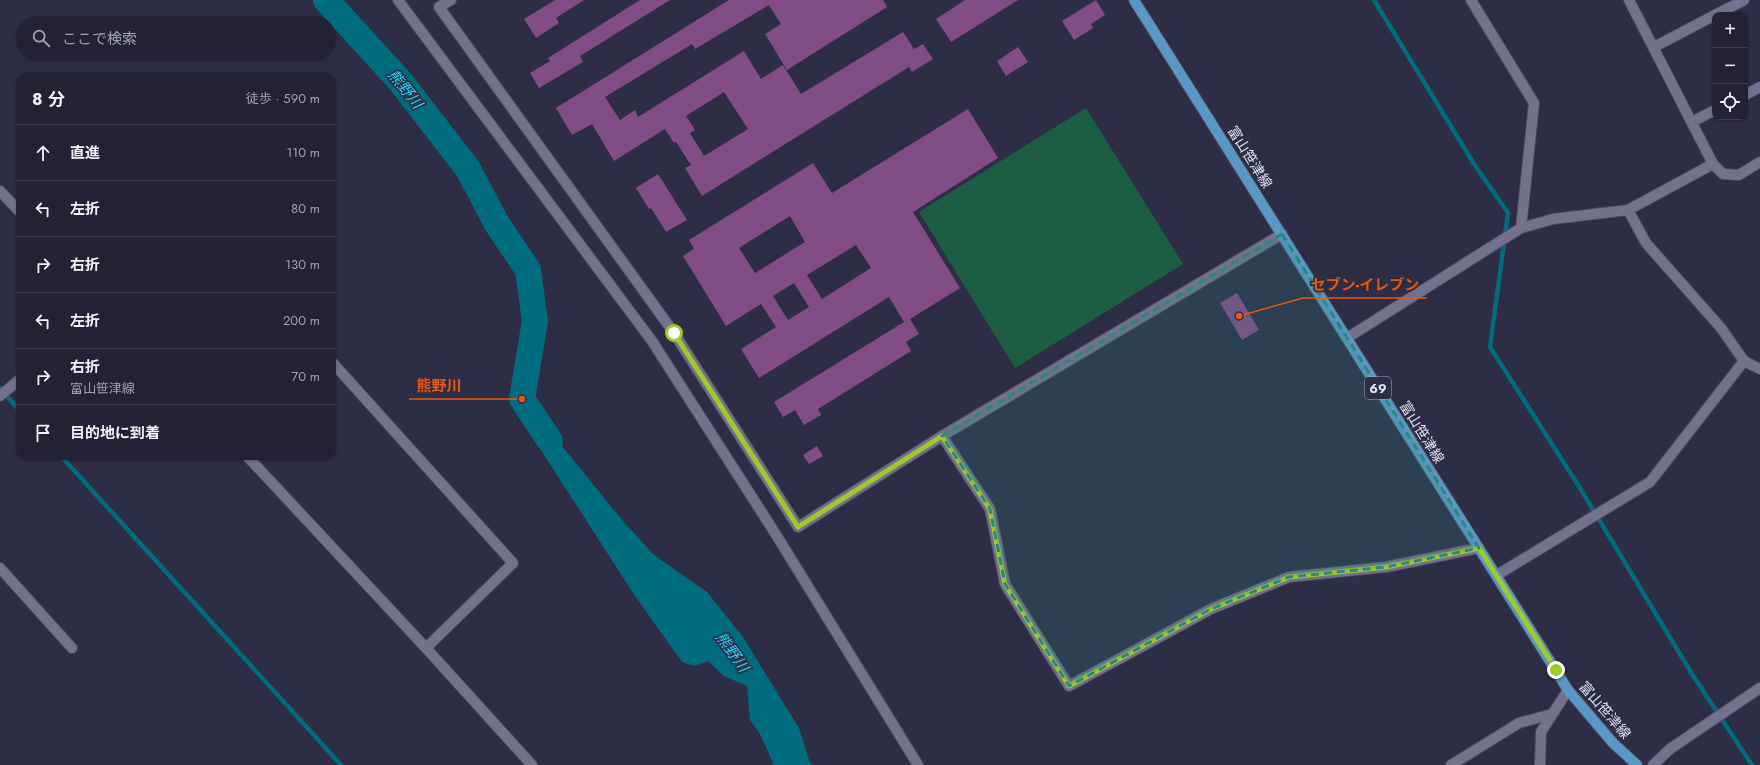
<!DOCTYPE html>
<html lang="ja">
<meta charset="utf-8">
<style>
:root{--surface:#222234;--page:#2a2a3c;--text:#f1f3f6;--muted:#a2a4ac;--line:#3f3f4f}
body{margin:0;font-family:Jost,"Noto Sans JP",sans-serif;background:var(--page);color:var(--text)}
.controls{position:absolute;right:12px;top:12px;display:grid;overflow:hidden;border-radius:8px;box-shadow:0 1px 3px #0004}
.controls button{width:36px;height:36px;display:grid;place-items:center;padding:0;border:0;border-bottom:1px solid var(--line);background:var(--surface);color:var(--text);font:20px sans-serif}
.stop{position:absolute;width:12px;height:12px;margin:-9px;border:3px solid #a0c92c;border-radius:50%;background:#fff}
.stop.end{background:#a0c92c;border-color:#fff;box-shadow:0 1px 4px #0008}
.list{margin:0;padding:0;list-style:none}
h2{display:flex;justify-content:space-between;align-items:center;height:52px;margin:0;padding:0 16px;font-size:17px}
h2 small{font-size:13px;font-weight:400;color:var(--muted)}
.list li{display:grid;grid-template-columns:26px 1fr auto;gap:12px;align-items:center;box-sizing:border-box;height:56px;padding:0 16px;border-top:1px solid var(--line)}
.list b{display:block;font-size:15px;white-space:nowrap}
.list p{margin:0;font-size:13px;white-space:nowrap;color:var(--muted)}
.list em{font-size:13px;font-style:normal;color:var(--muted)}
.icon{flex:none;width:22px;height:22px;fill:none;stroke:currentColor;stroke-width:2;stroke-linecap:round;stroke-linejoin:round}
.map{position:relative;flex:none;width:1760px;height:765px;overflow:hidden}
.search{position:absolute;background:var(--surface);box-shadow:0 1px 3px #0004;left:16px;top:16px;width:320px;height:44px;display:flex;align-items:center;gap:10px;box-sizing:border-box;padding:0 14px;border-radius:22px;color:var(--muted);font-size:15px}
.panel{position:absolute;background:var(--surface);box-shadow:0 1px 3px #0004;left:16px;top:72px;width:320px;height:388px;border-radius:12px}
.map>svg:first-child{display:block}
.green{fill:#1c5e43}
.water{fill:#006c7e}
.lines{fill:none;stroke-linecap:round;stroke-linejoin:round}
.stream{stroke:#006c7e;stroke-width:4.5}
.river{stroke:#006c7e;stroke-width:26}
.building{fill:#824d86;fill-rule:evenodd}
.minor-casing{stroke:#4b4a5e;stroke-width:12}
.tertiary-casing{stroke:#4b4a5e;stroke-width:12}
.primary-casing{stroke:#4b4a5e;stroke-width:12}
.minor{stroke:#72728e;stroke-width:10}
.tertiary{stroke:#72728e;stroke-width:10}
.primary{stroke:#5998c5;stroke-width:10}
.route{stroke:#a0c92c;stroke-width:5}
.marked{fill:#2e8682;fill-opacity:0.2;stroke:#2e8682;stroke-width:3;stroke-dasharray:8 5;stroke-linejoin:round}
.labels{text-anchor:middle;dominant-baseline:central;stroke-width:3.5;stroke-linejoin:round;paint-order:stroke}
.shield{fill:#2e2d46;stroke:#aaaabd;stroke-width:1}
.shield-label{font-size:13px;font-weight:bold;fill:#dfe0f0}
.street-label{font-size:14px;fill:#dfe0f0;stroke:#2e2d46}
.water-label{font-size:15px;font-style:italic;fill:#25d8f7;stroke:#2e2d46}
.leader{fill:none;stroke:#e8590c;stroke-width:1.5}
.callout-dot{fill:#e8590c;stroke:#2e2d46;stroke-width:1.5}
.callout-label{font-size:15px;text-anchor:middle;font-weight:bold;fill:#e8590c;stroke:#2e2d46;stroke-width:3.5;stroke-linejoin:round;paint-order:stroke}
</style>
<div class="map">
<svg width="1760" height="765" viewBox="0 0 1760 765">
<rect width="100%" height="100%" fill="#2e2d46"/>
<!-- green -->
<polygon class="green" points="1086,108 1183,264 1015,368 919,212"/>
<!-- water -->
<polygon class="water" points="517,413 535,413 623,521 654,555 707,592 743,637 799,728 809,760 812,765 774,765 760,734 750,720 747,686 724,676 708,661 694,666 682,662 633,593"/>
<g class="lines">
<!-- stream -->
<g class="stream">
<polyline points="1374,0 1474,164 1508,213 1490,347 1580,488 1692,674 1752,765"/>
<polyline points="0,388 20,411"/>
<polyline points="61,456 341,765"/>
</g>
<!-- river -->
<polyline class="river" points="326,0 400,81 468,169 497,224 528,270 535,321 522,399 550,441"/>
</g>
<!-- building -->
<g class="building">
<polygon points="555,0 584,0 556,18 559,23 536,38 524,19"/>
<polygon points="640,0 670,0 580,56 583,62 539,88 530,73 550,61 548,58"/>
<path d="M729,0H883L887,7L787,70L765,34L781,24L769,5L695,49L692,44L605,97L620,120L635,110L638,117L744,51L761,79L783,65L801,94L903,32L914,49L923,44L933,59L912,72L909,67L702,196L685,168L691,165L676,142L674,143L665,129L614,161L592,124L572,135L556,108ZM724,92L748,129L704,156L690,133L695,130L686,116Z"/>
<polygon points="965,0 1018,0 951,42 936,19"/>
<polygon points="1096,0 1105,15 1091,24 1093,28 1074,40 1062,21"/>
<polygon points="1018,47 1028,62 1006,76 997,61"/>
<path d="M968,109L998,158L913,212L960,288L910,319L919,334L906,342L911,351L818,409L821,415L804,425L795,410L783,417L774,402L904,322L889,297L759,378L741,349L776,327L761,304L726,326L683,256L694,249L689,240L813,163L832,193ZM790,216L805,242L755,273L739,248ZM856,245L871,268L822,299L807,275ZM794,283L809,307L788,320L773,296Z"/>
<polygon points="658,174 687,220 666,232 651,208 649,209 636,188"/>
<polygon points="1237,293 1259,330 1242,340 1220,303"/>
<polygon points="817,446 823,456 809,464 803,455"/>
</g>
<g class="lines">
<defs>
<g id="minor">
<polyline points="398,0 652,341 775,533 918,765"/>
<polyline points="451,0 439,7 674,333 798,527 942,436 1282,234"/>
<polyline points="1471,0 1534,103 1521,228"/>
<polyline points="1715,15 1744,0"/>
<polyline points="1654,47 1715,15"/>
<polyline points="1745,95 1760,87"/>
<polyline points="1692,122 1715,110"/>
<polyline points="1628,210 1646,243 1721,328 1744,361 1760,369"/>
<polyline points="1347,338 1521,228 1553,219 1628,210 1713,164"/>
<polyline points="332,362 513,563 426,648"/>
<polyline points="0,396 20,379"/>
<polyline points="942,436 990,509 1005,584 1069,686 1211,609 1289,577 1386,567 1479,548"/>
<polyline points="0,568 72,648"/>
<polyline points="1497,575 1650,482 1744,361"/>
<polyline points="1451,765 1519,723 1552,714"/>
<polyline points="1653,765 1670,749 1760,688"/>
</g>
<g id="tertiary">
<polyline points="1629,0 1713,164 1723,174 1739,175 1760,162"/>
<polyline points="0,191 20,212"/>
<polyline points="247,456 426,648 532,765"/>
<polyline points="1540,765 1541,732 1568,690"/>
</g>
<polyline id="primary" points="1134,0 1568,690 1613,743 1637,765"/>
</defs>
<!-- minor casing -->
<use href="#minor" class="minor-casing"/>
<!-- tertiary casing -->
<use href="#tertiary" class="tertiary-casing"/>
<!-- primary casing -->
<use href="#primary" class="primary-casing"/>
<!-- minor -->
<use href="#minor" class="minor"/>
<!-- tertiary -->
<use href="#tertiary" class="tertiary"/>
<!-- primary -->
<use href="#primary" class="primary"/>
</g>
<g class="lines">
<!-- route -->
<polyline class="route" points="674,333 798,527 942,436 990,509 1005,584 1069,686 1211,609 1289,577 1386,567 1479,548 1556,670"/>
</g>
<!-- marked area -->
<path class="marked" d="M1282,234L1479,548L1386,567L1289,577L1211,609L1069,686L1005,584L990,509L942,436Z"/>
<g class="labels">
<!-- shield labels -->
<rect class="shield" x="1365" y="377" width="26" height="22" rx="3"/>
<g class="shield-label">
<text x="1378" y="388">69</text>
</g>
<!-- street labels -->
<g class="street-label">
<text transform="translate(1250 157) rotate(58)">富山笹津線</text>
<text transform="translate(1422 432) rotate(58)">富山笹津線</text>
<text transform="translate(1605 710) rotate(49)">富山笹津線</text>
</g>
<!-- water labels -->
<g class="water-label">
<text transform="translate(405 89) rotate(51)">熊野川</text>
<text transform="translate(732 652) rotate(54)">熊野川</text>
</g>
</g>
<!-- callouts -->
<path class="leader" d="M1239 316L1303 298H1427M522 399L470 399H409"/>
<g class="callout-dot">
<circle cx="1239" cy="316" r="4"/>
<circle cx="522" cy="399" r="4"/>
</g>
<g class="callout-label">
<text x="1365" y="290">セブン-イレブン</text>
<text x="439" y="391">熊野川</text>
</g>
</svg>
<div class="controls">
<button>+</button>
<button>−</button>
<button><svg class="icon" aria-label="locate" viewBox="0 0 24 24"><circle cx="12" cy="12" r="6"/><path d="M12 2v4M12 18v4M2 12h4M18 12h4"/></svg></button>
</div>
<div class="stop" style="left:674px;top:333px"></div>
<div class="stop end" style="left:1556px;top:670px"></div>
<div class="search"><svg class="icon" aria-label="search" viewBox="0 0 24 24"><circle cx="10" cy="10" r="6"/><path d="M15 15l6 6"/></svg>ここで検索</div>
<section class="panel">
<h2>8 分<small>徒歩 · 590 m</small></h2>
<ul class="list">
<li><svg class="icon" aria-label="ahead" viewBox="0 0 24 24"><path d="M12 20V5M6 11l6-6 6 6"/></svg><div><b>直進</b></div><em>110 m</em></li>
<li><svg class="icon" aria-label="left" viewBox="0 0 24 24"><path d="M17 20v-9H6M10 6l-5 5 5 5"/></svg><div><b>左折</b></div><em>80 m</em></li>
<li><svg class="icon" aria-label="right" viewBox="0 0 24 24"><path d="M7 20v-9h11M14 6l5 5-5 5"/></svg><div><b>右折</b></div><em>130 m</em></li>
<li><svg class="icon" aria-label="left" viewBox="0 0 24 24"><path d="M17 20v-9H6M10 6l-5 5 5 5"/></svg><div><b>左折</b></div><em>200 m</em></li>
<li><svg class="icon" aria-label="right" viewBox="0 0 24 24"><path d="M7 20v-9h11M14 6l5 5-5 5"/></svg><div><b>右折</b><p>富山笹津線</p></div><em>70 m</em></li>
<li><svg class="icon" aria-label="arrive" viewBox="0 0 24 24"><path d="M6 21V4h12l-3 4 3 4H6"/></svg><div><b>目的地に到着</b></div></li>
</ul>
</section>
</div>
